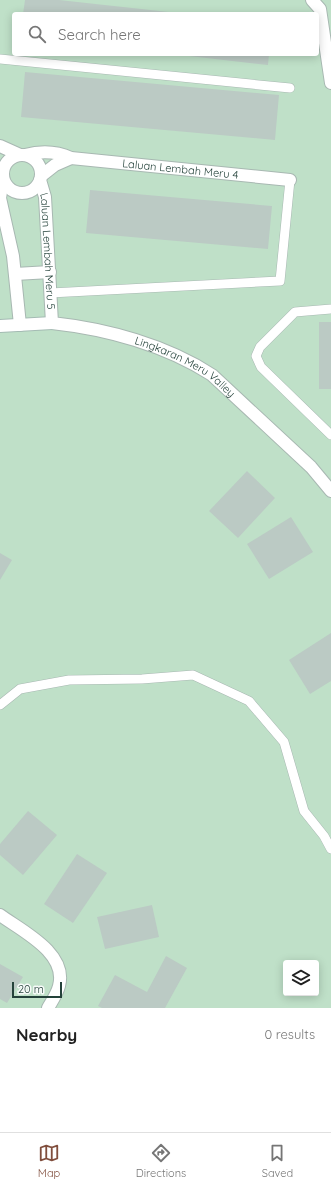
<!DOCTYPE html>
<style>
:root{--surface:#fff;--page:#f6f6f6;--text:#222;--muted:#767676;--line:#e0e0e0;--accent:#804e3d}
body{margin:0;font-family:Quicksand,sans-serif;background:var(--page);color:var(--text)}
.controls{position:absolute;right:12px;bottom:12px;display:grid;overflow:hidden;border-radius:4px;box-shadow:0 2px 10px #0003}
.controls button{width:36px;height:36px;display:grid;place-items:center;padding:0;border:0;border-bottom:1px solid var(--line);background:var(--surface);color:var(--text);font:20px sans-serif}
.scale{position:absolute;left:12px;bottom:10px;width:50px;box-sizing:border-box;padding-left:4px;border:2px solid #24423a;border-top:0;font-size:11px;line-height:14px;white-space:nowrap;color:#24423a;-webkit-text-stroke:3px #f7fbf9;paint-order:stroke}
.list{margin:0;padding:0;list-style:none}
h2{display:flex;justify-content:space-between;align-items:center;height:52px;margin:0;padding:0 16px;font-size:17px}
h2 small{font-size:13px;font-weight:400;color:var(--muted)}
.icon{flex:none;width:22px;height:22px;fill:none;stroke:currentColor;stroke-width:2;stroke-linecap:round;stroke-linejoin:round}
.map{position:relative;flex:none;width:331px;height:1008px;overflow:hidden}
.search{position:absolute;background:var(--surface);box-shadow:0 2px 10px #0003;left:12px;right:12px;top:12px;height:44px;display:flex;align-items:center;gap:10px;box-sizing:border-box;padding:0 14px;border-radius:4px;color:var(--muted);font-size:15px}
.sheet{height:124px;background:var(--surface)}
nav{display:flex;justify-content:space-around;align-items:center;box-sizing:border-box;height:56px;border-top:1px solid var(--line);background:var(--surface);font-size:11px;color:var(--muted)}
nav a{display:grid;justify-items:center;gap:2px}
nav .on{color:var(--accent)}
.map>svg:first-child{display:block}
.green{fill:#bfe0c8;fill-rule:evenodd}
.building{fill:#bbcac4}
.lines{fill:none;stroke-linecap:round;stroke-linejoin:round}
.lane-casing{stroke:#a8b8b2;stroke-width:10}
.street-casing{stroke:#a8b8b2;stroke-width:14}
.secondary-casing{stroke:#a4bbb3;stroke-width:14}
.lane{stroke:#fff;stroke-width:9}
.street{stroke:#fff;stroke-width:12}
.secondary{stroke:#fff;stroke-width:12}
.labels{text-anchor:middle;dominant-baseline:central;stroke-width:3;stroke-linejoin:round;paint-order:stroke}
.street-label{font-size:11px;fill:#24423a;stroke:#f7fbf9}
</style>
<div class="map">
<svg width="331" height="1008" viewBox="0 0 331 1008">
<rect width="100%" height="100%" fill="#e6efeb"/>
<!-- green -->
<path class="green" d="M0,0H331V1008H0ZM14,14H317V54H14ZM286,963H316V993H286Z"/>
<!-- building -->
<g class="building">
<polygon points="25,0 59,0 187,14 23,14"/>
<polygon points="172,54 269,54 268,65"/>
<polygon points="25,72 279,95 275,140 21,117"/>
<polygon points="90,190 272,206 268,249 86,233"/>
<rect x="319" y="322" width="12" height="67"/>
<polygon points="247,471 275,498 238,538 209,511"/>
<polygon points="291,517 313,552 269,579 247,544"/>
<polygon points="0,553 12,560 0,580"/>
<polygon points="331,633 331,681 310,694 289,660"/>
<polygon points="28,811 57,835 23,875 0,855 0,844"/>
<polygon points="77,854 107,873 73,923 44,904"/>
<polygon points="152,905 159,937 105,949 97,917"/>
<polygon points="166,956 187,968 165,1008 102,1008 98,1006 115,975 147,992"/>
<polygon points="0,964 23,977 7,1003 0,999"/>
</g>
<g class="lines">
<defs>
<g id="lane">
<polyline points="0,59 290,88"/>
<polyline points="50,293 280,281 290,180"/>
<polyline points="331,309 295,312 260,347 256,356 261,367 331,435"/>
<polyline points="0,705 20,689 69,680 142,679 193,675 249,701 284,742 304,811 324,836 331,849"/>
</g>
<g id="street">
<polyline points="312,0 320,9 331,83"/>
<polyline points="0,146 20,155"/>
<circle cx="22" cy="174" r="19"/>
<path id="s1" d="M25,155C40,151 56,151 71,158L290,180"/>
<polyline points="41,176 55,165 71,158"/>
<polyline points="3,179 0,198 13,256 20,325"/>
<path id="s2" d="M40,180L45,197L52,323C107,329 166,345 212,375L311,467L331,491"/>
<polyline points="15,274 50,272"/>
<path d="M0,915C22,931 68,953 59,986C57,994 52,1001 48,1008"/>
</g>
<polyline id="secondary" points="0,326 52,323"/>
</defs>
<!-- lane casing -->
<use href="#lane" class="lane-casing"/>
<!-- street casing -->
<use href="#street" class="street-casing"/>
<!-- secondary casing -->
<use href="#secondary" class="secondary-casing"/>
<!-- lane -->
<use href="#lane" class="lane"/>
<!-- street -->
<use href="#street" class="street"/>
<!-- secondary -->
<use href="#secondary" class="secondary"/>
</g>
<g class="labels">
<!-- street labels -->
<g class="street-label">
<text stroke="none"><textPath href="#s1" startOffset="157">Laluan Lembah Meru 4</textPath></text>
<text stroke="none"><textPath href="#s2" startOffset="72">Laluan Lembah Meru 5</textPath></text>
<text stroke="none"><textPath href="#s2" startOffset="286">Lingkaran Meru Valley</textPath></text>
</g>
</g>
</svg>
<div class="controls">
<button><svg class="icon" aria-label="layers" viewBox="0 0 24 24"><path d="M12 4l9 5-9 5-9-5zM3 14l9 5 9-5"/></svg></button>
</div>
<div class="scale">20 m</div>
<div class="search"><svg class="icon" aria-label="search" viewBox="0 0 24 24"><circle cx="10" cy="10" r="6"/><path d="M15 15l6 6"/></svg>Search here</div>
</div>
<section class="sheet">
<h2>Nearby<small>0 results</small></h2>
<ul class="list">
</ul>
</section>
<nav>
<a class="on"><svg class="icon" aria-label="map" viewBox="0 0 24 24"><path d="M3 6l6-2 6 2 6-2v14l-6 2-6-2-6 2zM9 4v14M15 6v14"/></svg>Map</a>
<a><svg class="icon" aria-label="directions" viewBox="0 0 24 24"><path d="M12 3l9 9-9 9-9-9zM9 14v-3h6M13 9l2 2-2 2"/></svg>Directions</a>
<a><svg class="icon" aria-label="saved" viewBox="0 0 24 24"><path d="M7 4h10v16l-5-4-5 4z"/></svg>Saved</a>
</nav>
